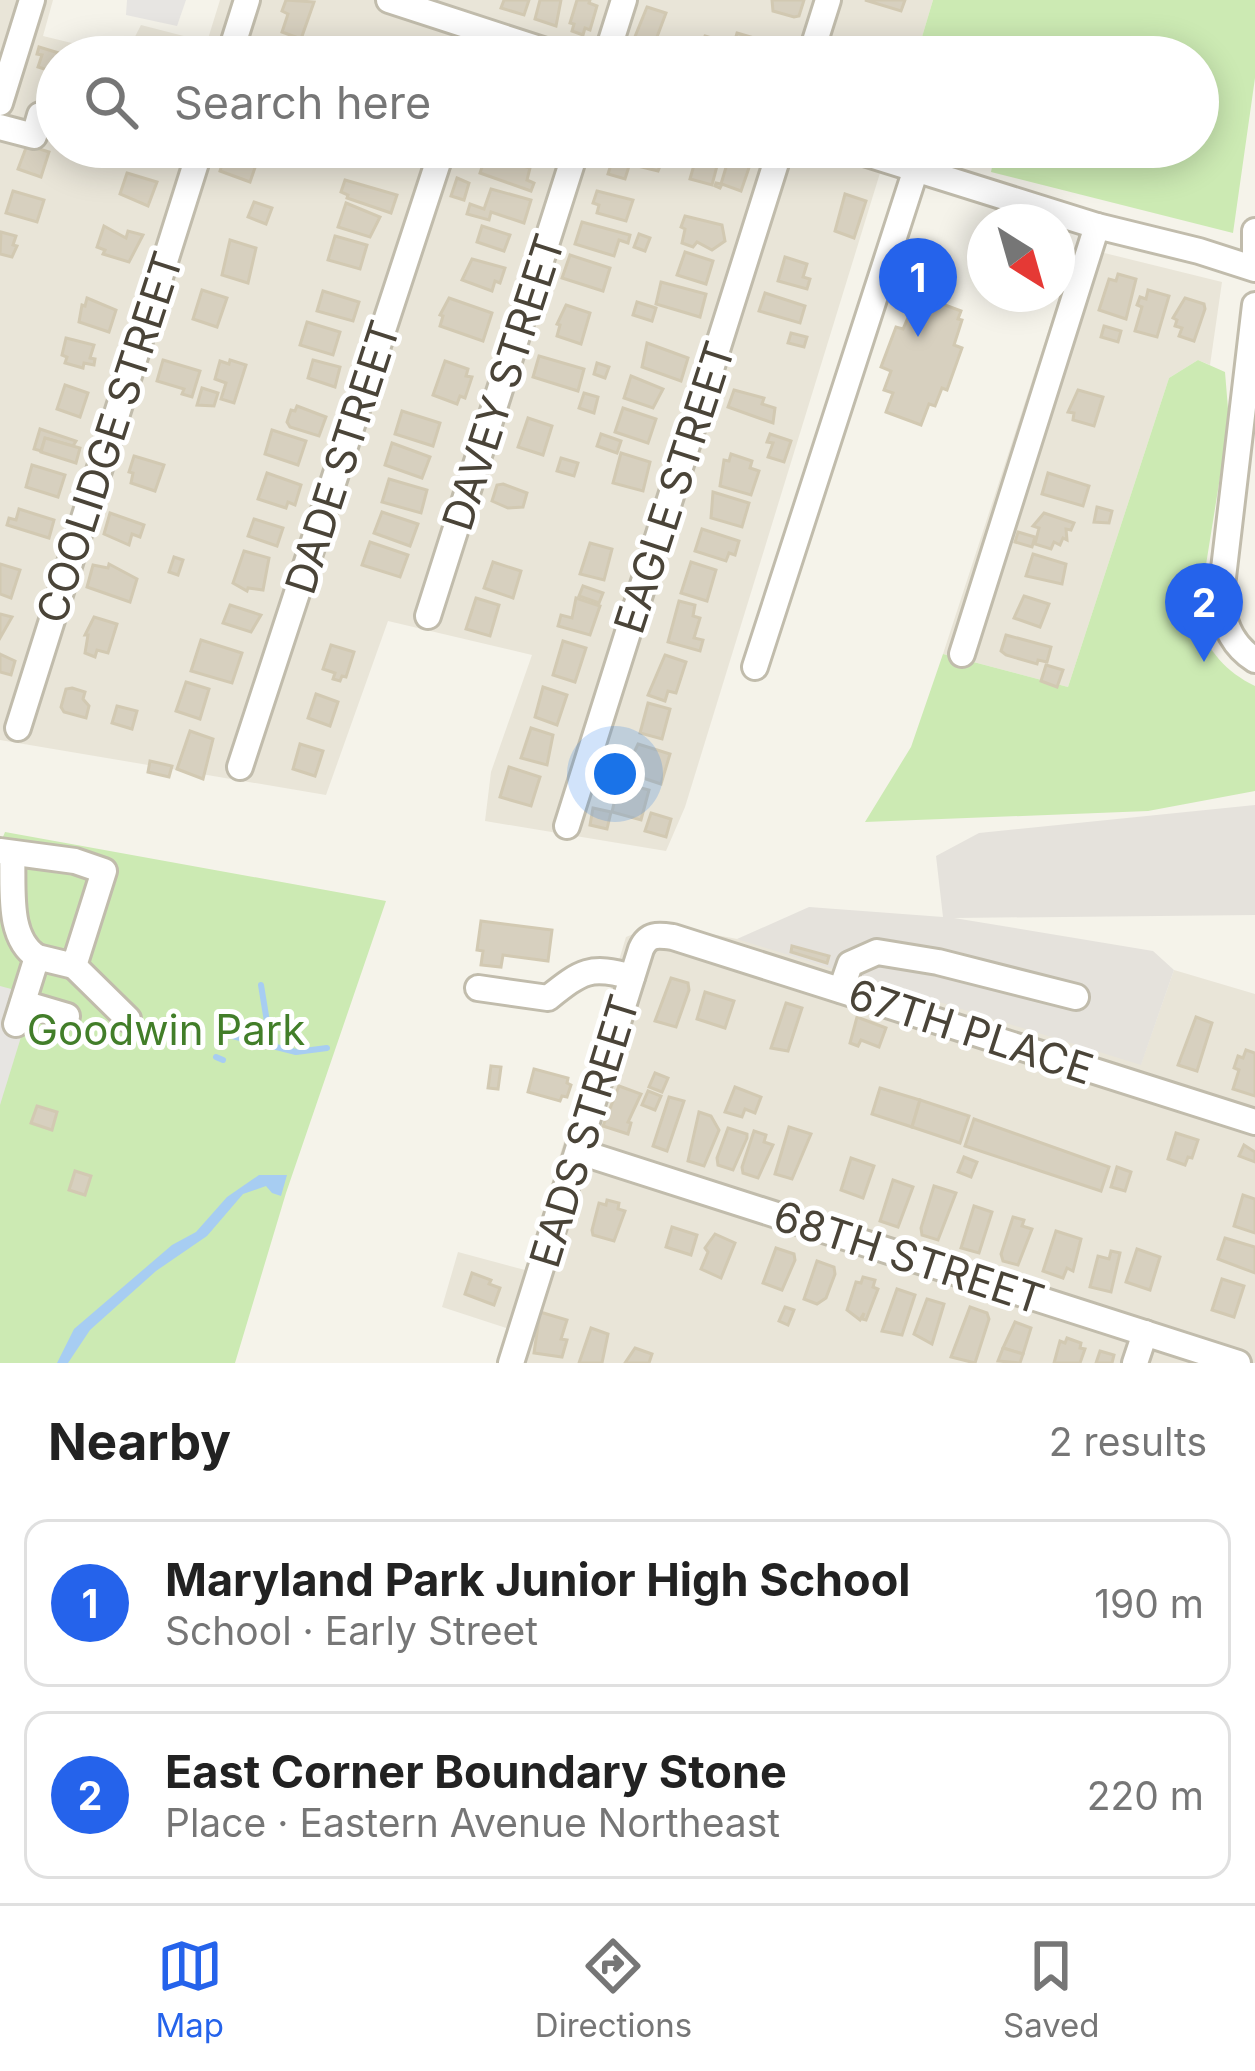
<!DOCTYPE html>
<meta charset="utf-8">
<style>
:root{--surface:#fff;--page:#f6f6f6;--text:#222;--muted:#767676;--line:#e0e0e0;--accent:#2563eb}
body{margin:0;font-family:Inter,sans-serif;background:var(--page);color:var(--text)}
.compass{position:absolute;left:967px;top:204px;width:108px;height:108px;border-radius:50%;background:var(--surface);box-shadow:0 6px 30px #0003;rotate:143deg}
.you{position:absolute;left:615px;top:774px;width:42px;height:42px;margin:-30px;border:9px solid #fff;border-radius:50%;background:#1a73e8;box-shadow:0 0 0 18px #1a73e833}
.badge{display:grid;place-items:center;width:78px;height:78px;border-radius:50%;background:var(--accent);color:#fff;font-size:39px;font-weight:700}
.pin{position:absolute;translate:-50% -99px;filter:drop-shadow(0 3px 6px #0008)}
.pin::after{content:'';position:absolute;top:63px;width:42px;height:36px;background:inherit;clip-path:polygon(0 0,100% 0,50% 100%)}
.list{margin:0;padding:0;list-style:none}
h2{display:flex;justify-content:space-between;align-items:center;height:156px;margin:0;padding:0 48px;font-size:51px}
h2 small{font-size:39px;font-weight:400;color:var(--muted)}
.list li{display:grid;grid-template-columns:78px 1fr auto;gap:36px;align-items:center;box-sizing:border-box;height:168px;margin:0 24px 24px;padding:0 24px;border:3px solid var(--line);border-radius:24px}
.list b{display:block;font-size:45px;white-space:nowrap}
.list p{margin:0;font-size:39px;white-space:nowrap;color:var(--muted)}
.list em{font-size:39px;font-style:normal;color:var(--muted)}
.icon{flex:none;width:66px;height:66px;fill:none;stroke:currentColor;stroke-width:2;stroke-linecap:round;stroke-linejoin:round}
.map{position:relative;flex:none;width:1255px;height:1363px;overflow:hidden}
.search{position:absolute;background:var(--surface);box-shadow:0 6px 30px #0003;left:36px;right:36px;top:36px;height:132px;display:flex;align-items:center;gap:30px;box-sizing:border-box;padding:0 42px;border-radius:66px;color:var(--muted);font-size:45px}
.sheet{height:540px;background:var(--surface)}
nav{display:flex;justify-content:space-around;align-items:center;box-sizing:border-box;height:168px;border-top:3px solid var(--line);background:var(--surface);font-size:33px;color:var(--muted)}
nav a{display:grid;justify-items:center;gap:6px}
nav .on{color:var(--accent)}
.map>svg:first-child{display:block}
.residential{fill:#e9e5d8}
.industrial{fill:#e5e2dc}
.green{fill:#cceab3}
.parking{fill:#e7e5e2}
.water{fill:#a7cdf2}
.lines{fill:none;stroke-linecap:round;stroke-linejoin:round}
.stream{stroke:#a7cdf2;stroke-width:6}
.building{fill:#d7d0bf;stroke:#d2c9b2;stroke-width:3}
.minor-casing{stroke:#c1bcac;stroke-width:30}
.minor{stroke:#fff;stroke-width:24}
.labels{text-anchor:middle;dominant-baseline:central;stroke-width:10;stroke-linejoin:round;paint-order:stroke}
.street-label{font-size:42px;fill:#4a4438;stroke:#fff}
.park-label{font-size:42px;fill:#427e29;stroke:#fff}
</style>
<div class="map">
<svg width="1255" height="1363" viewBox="0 0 1255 1363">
<rect width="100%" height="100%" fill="#f5f3ea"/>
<!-- residential -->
<g class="residential">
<polygon points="0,0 53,0 43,36 125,56 141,25 207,42 220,0 933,0 916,57 57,57 57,147 888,147 685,807 666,851 485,821 491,772 532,655 388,621 326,795 0,740"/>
<polygon points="1076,246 1222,282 1210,365 1198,360 1169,378 1068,687 943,654"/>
<polygon points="658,924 753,942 1141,1064 1174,970 1255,994 1255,1363 502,1363 512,1330 442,1307 458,1252 525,1270 626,937"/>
</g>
<!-- industrial -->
<polygon class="industrial" points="1255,805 1255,915 954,918 1153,951 1174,970 1141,1065 737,939 809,907 943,917 936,856 979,833"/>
<!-- green -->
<g class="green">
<polygon points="933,0 1255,0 1255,78 1233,233 991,172 996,147 1198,147 1198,57 916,57"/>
<path d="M1198,360L1225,372L1229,421L1197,621C1208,651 1226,672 1255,686V791L1148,811L865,822L911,747L943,654L1068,687L1169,378Z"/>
<polygon points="5,832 386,901 286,1193 235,1363 0,1363 0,844"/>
</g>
<!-- parking -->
<g class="parking">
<polygon points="127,0 186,0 177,26 126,15"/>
<polygon points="0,986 34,995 0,1105"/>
</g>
<!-- water -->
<polygon class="water" points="259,1175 287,1175 281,1196 272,1193 266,1186 243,1194 207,1236 156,1271 90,1330 68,1363 57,1363 74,1329 172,1245 196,1232 227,1197"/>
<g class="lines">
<!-- stream -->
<g class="stream">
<polyline points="261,985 269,1034 275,1045"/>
<polyline points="221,1043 228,1035 296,1052 327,1048"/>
<polyline points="216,1057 223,1060"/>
</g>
</g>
<!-- building -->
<g class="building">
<polygon points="286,0 314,2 301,39 282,32 288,14 282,11"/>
<polygon points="504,0 529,0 524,15 501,8"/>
<polygon points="540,0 561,0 556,26 535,19"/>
<polygon points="577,0 590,0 589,3 597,6 590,30 585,28 583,35 572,31 574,24 570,23"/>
<polygon points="772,0 804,0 799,16 794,17 773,11"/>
<polygon points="865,0 905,0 901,11"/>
<polygon points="647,7 666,13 651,53 632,44"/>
<polygon points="737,33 761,40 756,57 730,57"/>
<polygon points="705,36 722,41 721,57 695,57"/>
<polygon points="39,47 72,57 57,57 57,73 38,67 42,55 37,54"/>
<polygon points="27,145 49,152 41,177 18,169"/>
<polygon points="138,147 183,147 178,163 137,151"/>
<polygon points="495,147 535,147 531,163 494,153"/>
<polygon points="602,147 636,147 636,151 632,163 603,156"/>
<polygon points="642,147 668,147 658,171 637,166"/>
<polygon points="700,147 722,147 712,185 690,179 696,158 691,157 693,150 699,151"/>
<polygon points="239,148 259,156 250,182 220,171 225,155 231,156 234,149"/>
<polygon points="740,152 753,156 741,191 722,184 720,188 715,186 716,183 721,184 730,154 738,157"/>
<polygon points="493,158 530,168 527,180 534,183 531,191 480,173 483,164 490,166"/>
<polygon points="613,158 630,163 625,179 608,174"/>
<polygon points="127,173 157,182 148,206 120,194"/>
<polygon points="457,178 469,183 464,200 451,196"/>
<polygon points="345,180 397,195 391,213 347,198 348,195 341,192"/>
<polygon points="491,189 531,200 524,223 491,212 489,220 467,214 470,204 484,209"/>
<polygon points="13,191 44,200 37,222 6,213"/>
<polygon points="597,191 633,200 626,221 597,213 599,205 593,203"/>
<polygon points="845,194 866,201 854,238 835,231"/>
<polygon points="254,202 272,208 266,224 248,217"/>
<polygon points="346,203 380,217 370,237 338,227"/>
<polygon points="685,216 722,225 725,241 712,250 697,242 693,247 682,243 685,229 681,227"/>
<polygon points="582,222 630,235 628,243 619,240 614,256 575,244"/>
<polygon points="104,226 126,238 128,231 143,235 129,262 103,254 105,250 97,247"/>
<polygon points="482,226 510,235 504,251 477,242"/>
<polygon points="1,232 16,236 13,245 17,246 12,257 0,254"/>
<polygon points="639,234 650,238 645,251 634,247"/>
<polygon points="335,236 367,245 360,269 328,260"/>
<polygon points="230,240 256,248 248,283 222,275"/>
<polygon points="685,252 713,261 706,284 677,275"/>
<polygon points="570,255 610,268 603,291 562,278"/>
<polygon points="785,257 807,264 803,277 810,279 807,289 778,281"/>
<polygon points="472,259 505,268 500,283 495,281 492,291 462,280"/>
<polygon points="1118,274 1136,279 1126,319 1099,310 1109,279 1116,281"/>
<polygon points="661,282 706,294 700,317 656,304"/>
<polygon points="202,290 227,298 217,327 193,319"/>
<polygon points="1148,290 1169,296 1157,337 1135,331 1142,307 1137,305 1140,297 1146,299"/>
<polygon points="323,291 359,302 353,321 317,311"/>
<polygon points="765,293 805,306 800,323 759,311"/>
<polygon points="918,295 961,311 958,319 962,320 954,345 962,348 947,390 942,388 935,406 929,404 921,425 886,412 893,393 884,390 891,371 881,367 896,327 903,329"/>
<polygon points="87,298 116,310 109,332 79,322 82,305 85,306"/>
<polygon points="449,298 492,313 483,341 440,326 443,316 440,315"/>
<polygon points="1185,298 1204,304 1205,309 1194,341 1179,336 1182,328 1175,326 1177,320 1173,318"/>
<polygon points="637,302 656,308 652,321 633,315"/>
<polygon points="566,305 590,313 581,344 557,336 560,325 557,324"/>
<polygon points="307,322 340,332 333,355 300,345"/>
<polygon points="1104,326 1121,331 1118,342 1101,337"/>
<polygon points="791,333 807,337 804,347 788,343"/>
<polygon points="66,338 94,345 90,358 95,359 94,365 84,363 83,368 65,363 67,357 62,355"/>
<polygon points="647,343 688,358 681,381 642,367"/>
<polygon points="539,356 584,369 578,391 533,377"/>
<polygon points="163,360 200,371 192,397 182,394 184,389 157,381"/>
<polygon points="230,360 246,365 234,403 221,399 226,383 215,379 220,361 229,364"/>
<polygon points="313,360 340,367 335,387 308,378"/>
<polygon points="445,361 468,369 466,376 472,377 465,398 460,396 457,404 433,395"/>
<polygon points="597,363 609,367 605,378 594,374"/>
<polygon points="631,376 663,389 653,408 624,398"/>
<polygon points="65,385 88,393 80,417 57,409"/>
<polygon points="202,388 218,393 214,406 197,405"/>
<polygon points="734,390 764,398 762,404 775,408 773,423 728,407"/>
<polygon points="1078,390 1103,397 1094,426 1073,420 1074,413 1068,412"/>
<polygon points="584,393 598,397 594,413 579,408"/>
<polygon points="297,406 326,417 319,436 290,427 287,422 291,410 295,411"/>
<polygon points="623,408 656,419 648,443 615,432"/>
<polygon points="402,411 440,423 433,446 395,434"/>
<polygon points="528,418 552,426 543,455 518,447"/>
<polygon points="40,429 76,441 73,446 45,438 41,451 34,449"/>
<polygon points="272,430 306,441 298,465 265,454"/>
<polygon points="601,434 621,441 617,453 597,446"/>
<polygon points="770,434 791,441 784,462 768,457 773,443 767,442"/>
<polygon points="45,438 80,448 76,463 41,452"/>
<polygon points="392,443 430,457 422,478 385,465"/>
<polygon points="621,453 650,462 643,491 613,483"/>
<polygon points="731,454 752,461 750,468 759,471 751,495 720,486 724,460 729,461"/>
<polygon points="134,456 164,465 155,491 131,483 133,473 129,472"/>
<polygon points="561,458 578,463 574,476 557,471"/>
<polygon points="32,465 65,475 58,497 26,487"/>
<polygon points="267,473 301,485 295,505 288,502 286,508 258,499"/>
<polygon points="1048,473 1089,486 1083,506 1042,494"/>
<polygon points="389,479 427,490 421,513 382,502"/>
<polygon points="503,484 527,493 523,507 508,508 492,501 497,485"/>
<polygon points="713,492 749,503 742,527 711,518"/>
<polygon points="1097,507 1112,511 1109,523 1094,522"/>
<polygon points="19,509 54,520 49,538 7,525 9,518 16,520"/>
<polygon points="382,512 418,524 410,546 374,533"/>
<polygon points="110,513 144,525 140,537 132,534 129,545 104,534"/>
<polygon points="1044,513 1074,523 1071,530 1066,529 1067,540 1063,538 1060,545 1054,542 1051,549 1035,544 1039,528 1033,526"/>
<polygon points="254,519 283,528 277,546 248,536"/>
<polygon points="702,529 739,541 735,555 729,553 726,561 695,551"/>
<polygon points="1018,532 1035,537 1032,547 1015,542"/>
<polygon points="370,542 408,555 400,577 362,565"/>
<polygon points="590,543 612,549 604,580 580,574"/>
<polygon points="244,551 269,558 263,590 248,588 247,591 233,583"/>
<polygon points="1033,554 1066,564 1062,584 1026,576"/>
<polygon points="174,557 183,560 178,575 169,572"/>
<polygon points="493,562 521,571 513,598 484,588"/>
<polygon points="691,562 716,570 707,601 681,593"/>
<polygon points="0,564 20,570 11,598 0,594"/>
<polygon points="109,564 137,579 130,602 87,587 93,565 108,568"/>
<polygon points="583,586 603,593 599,603 579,596"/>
<polygon points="1024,596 1049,604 1040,627 1014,618"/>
<polygon points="476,598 499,605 490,636 466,629"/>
<polygon points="576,598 600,606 590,635 558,626 561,615 572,618"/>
<polygon points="679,601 695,605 693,616 700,618 694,638 703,640 700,651 668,642"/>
<polygon points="230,605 261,615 251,632 223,623"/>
<polygon points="0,614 12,617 0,638"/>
<polygon points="94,617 117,624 108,653 97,650 95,657 85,653 88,635 85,635"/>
<polygon points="1006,635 1051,647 1047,662 1038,660 1037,664 1006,655 1001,651"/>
<polygon points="201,640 242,653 232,683 191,671"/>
<polygon points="563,641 586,648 575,682 553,675"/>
<polygon points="331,645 354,652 346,677 342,676 340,681 333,679 335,673 323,669"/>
<polygon points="0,654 15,661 11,675 0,672"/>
<polygon points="665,655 686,662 676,693 668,691 665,701 648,695"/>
<polygon points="1046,665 1063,670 1057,687 1041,681"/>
<polygon points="186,682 209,689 200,719 176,711"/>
<polygon points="543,687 567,695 557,725 535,717"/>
<polygon points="72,688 85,692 83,699 89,706 86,718 64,712 61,707 66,689"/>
<polygon points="316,694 338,702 330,726 308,718"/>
<polygon points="648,703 670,709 662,739 640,733"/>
<polygon points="117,706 137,711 132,729 112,723"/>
<polygon points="531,728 553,735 547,765 521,758"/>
<polygon points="190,731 213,739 203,779 177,769"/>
<polygon points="300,744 323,751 315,776 293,769"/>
<polygon points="638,744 670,754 661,784 625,772"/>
<polygon points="150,761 172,766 169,777 148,772"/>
<polygon points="509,767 540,777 531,806 500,797"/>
<polygon points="619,782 649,790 641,820 612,812"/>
<polygon points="593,808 611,812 607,829 590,825"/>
<polygon points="651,813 671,819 666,837 645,831"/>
<polygon points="481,921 552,930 548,961 503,955 501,967 481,965 483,951 477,950"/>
<polygon points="792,946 829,956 827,963 791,952"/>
<polygon points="671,978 688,983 689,990 676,1027 655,1021"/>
<polygon points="705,992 734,1001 725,1028 697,1019"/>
<polygon points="786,1003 802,1008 788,1051 771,1048"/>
<polygon points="857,1017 886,1028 879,1047 861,1040 858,1046 850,1043"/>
<polygon points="1196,1017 1212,1023 1197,1071 1178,1065"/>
<polygon points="1246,1050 1255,1053 1255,1096 1233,1089 1239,1070 1234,1068 1238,1056 1243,1058"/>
<polygon points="491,1066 501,1067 498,1089 488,1088"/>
<polygon points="534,1069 568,1078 567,1083 571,1085 567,1097 562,1096 560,1101 528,1092"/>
<polygon points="655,1073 668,1078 662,1092 649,1087"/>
<polygon points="619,1086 641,1094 628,1122 631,1123 628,1134 603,1126"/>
<polygon points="735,1087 761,1097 755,1113 745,1109 742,1117 725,1112"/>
<polygon points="880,1088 920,1100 912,1127 872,1114"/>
<polygon points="648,1091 661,1096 655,1110 642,1105"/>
<polygon points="669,1097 684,1101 667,1151 653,1146"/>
<polygon points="920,1100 969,1116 960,1143 912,1127"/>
<polygon points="37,1106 57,1112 52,1130 31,1123"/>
<polygon points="699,1112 711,1116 719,1130 704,1166 688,1161"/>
<polygon points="974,1119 1109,1167 1101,1191 965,1146"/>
<polygon points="789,1127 811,1134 792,1179 775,1174"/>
<polygon points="728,1128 747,1134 747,1138 733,1170 718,1165 717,1158"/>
<polygon points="754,1131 766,1135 764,1142 773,1145 758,1178 743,1173 742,1167"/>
<polygon points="1176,1133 1198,1140 1192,1158 1188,1157 1185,1165 1168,1159"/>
<polygon points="1244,1145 1255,1152 1255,1162 1239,1156"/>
<polygon points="964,1157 977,1162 971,1177 958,1172"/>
<polygon points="851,1158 874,1166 863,1198 841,1190"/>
<polygon points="1117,1167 1131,1172 1125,1191 1111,1187"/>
<polygon points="75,1171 91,1176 85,1195 69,1190"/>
<polygon points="893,1180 913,1187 898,1227 880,1221"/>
<polygon points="934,1186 956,1193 938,1240 922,1235 921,1228"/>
<polygon points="1243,1195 1255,1199 1255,1233 1234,1226"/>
<polygon points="607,1200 619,1203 618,1209 625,1211 614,1241 593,1235 592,1230 599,1203 606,1205"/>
<polygon points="974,1206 992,1212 979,1253 961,1248"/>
<polygon points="1013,1217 1024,1220 1022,1226 1032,1229 1018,1265 1003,1261 1001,1254"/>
<polygon points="672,1227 697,1235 691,1255 666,1247"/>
<polygon points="1056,1231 1081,1239 1073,1271 1067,1268 1063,1278 1043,1271"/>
<polygon points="715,1234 735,1243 721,1278 701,1269 708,1252 705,1248"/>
<polygon points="1225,1238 1255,1247 1255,1273 1218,1259"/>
<polygon points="776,1248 794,1254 795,1260 782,1290 763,1283"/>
<polygon points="1137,1249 1160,1257 1150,1290 1126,1282"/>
<polygon points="1111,1251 1120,1253 1111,1292 1090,1287 1098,1256 1109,1259"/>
<polygon points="817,1261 834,1267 835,1274 826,1298 817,1304 804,1299"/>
<polygon points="472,1273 491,1280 489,1284 500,1288 494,1305 465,1294"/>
<polygon points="863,1277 875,1280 873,1287 878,1289 866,1320 862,1319 864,1313 860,1320 847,1310 856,1282 861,1283"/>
<polygon points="1222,1279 1244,1286 1234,1317 1212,1310"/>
<polygon points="897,1289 915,1295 902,1335 882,1331"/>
<polygon points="927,1299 944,1304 932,1344 914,1334"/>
<polygon points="785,1307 794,1310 788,1325 779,1321"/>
<polygon points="970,1307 987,1313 989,1319 975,1363 951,1357"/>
<polygon points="540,1312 567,1320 561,1339 567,1340 562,1357 534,1353"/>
<polygon points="1015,1322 1031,1328 1023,1354 1003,1348"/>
<polygon points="591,1328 608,1334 602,1363 579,1363"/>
<polygon points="1067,1338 1081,1343 1080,1348 1085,1349 1080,1363 1054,1363 1060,1341 1065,1343"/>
<polygon points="635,1348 652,1354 649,1363 625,1363"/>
<polygon points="1003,1348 1023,1354 1020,1363 998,1361"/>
<polygon points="1100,1351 1114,1355 1112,1363 1096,1363"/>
</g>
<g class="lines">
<defs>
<g id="minor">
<polyline points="389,0 564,57"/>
<polyline points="229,57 247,0"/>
<polyline points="472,57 481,31"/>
<polyline points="606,57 624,0"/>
<polyline points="810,57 828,0"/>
<polyline points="0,103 32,0"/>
<polyline points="0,127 34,136 40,115 57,120"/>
<polyline points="845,147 1097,226 1199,251 1255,269"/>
<polyline points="1255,231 1255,257"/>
<path d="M1255,305L1220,603C1226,628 1233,646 1255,660"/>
<polyline points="428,616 577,147"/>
<polyline points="962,654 1097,226"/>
<polyline points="755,667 916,169"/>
<polyline points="18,728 201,147"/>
<polyline points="240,767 443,147"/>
<polyline points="567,826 781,147"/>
<polyline points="0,851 75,861 104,871 74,966 37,957"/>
<path d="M12,853C14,887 6,937 37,957L16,1024"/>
<polyline points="74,966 128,1019"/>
<path d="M478,988L548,998C582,971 590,965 632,977"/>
<polyline points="841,990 850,964 877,952 938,962 1076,997"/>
<polyline points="23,1003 67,1016"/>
<polyline points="580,1152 1238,1363"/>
<path d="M511,1363L641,949C648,933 659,935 673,937L1255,1122"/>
<polyline points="1135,1363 1145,1333"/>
</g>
</defs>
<!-- minor casing -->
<use href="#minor" class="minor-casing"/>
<!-- minor -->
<use href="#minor" class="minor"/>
</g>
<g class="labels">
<!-- street labels -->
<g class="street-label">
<text transform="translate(503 382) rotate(-72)">DAVEY STREET</text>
<text transform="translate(109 437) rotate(-72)">COOLIDGE STREET</text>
<text transform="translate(342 457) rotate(-72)">DADE STREET</text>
<text transform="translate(674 487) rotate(-72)">EAGLE STREET</text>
<text transform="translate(971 1031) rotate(18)">67TH PLACE</text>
<text transform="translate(584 1131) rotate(-73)">EADS STREET</text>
<text transform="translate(909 1257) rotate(18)">68TH STREET</text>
</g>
<!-- park labels -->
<g class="park-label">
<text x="166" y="1029">Goodwin Park</text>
</g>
</g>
</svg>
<svg class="compass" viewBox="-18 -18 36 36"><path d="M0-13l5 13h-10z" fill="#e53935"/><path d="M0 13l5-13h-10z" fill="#767676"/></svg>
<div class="you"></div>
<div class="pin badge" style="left:918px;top:337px">1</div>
<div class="pin badge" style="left:1204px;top:662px">2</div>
<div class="search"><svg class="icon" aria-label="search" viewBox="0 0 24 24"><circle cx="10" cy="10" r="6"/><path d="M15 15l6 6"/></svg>Search here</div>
</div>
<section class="sheet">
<h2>Nearby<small>2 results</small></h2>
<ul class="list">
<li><span class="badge">1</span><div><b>Maryland Park Junior High School</b><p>School · Early Street</p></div><em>190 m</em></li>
<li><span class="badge">2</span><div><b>East Corner Boundary Stone</b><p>Place · Eastern Avenue Northeast</p></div><em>220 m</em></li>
</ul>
</section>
<nav>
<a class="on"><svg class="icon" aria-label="map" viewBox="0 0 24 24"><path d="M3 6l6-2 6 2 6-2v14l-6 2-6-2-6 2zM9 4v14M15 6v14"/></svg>Map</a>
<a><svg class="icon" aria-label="directions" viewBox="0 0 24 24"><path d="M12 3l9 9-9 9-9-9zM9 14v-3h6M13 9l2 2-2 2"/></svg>Directions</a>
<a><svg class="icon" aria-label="saved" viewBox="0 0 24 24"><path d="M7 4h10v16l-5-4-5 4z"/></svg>Saved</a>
</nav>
